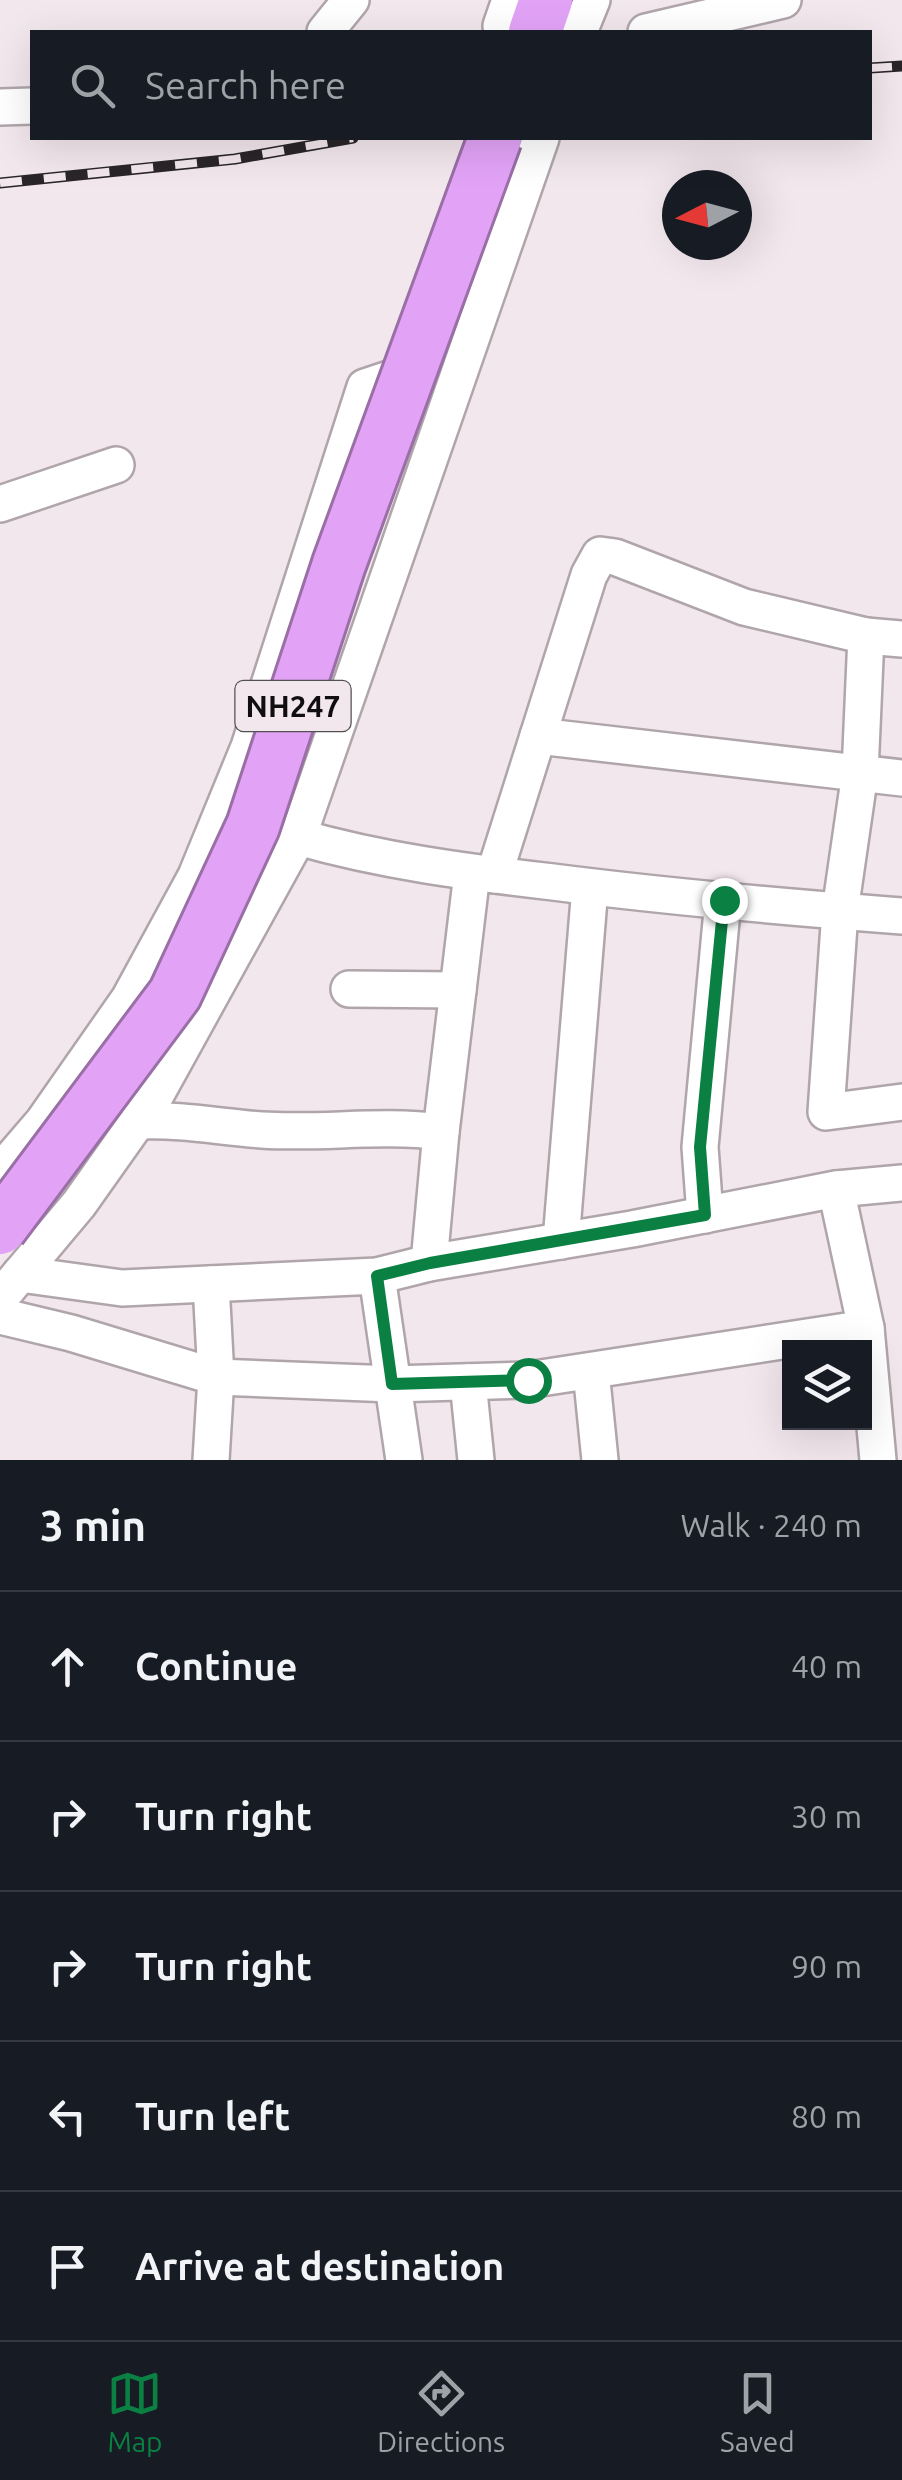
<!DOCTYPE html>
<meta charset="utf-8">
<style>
:root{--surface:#171b24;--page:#242831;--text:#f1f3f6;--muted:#9ea1a6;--line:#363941;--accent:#0b8043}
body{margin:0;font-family:Ubuntu,sans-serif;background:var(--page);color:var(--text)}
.controls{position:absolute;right:30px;bottom:30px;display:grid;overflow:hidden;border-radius:0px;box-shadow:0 10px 40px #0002}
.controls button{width:90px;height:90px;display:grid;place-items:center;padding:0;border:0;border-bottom:2px solid var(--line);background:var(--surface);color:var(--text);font:50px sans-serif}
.compass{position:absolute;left:662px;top:170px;width:90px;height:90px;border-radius:50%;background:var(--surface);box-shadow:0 10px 40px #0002;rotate:264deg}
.stop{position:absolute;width:30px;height:30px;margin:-22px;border:8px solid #0b8043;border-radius:50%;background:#fff}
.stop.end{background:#0b8043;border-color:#fff;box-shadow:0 2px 10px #0008}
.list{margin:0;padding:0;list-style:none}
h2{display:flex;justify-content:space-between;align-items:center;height:130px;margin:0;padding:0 40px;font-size:42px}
h2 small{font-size:32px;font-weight:400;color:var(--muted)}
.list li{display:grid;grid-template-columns:65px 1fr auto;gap:30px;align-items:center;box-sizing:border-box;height:150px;padding:0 40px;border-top:2px solid var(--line)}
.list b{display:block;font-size:38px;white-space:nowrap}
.list em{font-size:32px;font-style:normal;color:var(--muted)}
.icon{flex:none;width:55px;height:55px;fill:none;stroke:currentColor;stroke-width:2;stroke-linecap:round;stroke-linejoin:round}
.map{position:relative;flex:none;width:902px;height:1460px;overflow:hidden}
.search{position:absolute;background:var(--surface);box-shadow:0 10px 40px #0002;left:30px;right:30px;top:30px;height:110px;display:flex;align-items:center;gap:25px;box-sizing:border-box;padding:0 35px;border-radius:0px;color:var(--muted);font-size:38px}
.sheet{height:880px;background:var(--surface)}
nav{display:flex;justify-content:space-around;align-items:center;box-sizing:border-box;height:140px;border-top:2px solid var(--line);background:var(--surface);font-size:28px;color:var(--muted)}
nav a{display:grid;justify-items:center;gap:5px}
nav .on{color:var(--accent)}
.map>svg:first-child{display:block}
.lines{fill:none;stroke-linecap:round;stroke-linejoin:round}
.minor-casing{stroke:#afa5aa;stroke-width:40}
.highway-casing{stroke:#996fa6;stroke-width:58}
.minor{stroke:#fff;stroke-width:35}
.highway{stroke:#e2a3f7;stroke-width:52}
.rail-casing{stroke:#292528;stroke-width:11}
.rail{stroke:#f2e7ed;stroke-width:8;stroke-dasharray:22;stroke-linecap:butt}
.highway-bridge-casing{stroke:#996fa6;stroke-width:58;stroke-linecap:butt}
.highway-bridge{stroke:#e2a3f7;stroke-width:52}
.route{stroke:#0b8043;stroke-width:12}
.labels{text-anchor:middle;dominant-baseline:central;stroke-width:9;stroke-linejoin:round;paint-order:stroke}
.shield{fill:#f2e7ed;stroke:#544f52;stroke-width:2.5}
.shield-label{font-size:30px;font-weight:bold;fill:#110e10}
</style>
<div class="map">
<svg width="902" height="1460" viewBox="0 0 902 1460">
<rect width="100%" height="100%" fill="#f2e7ed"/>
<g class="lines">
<defs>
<g id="minor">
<polyline points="510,0 501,26 521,32"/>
<polyline points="325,32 351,0"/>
<polyline points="579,32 592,0"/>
<polyline points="646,32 783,0"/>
<polyline points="0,107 32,106"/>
<polyline points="0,504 116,465"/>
<polyline points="866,636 902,639"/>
<polyline points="538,736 902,778"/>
<path d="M298,837C382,861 466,872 553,882C669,897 785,907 902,916"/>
<polyline points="494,875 589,575 600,555 615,557 744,607 866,636 860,773 840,911 826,1112 902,1102"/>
<polyline points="349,989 458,990"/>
<path d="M138,1121C181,1119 220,1127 262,1130C322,1134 381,1124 441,1132L472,873"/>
<polyline points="0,1172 43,1122 129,999 196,876 249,747 365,387 422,368"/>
<polyline points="705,1215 700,1147 723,900"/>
<polyline points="561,1241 590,887"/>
<polyline points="429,1263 441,1132"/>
<polyline points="20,1274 122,1288 377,1276 429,1263 632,1229 836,1189 902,1183"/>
<polyline points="377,1276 404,1460"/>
<polyline points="0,1298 79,1204 154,1098 298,837 541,138"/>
<polyline points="0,1316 71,1333 216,1377 392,1384 528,1380 866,1328 836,1189"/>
<polyline points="866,1328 878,1460"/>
<polyline points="591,1371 600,1460"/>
<polyline points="468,1382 476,1460"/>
<polyline points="211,1460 216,1377 211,1284"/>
</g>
<polyline id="highway" points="535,32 546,0"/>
</defs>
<!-- minor casing -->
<use href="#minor" class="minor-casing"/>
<!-- highway casing -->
<use href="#highway" class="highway-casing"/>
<!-- minor -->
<use href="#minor" class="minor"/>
<!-- highway -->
<use href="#highway" class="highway"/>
<defs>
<g id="rail">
<polyline points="870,68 902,66"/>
<polyline points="0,183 235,159 353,138"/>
</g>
</defs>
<!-- rail casing -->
<use href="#rail" class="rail-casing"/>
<!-- rail -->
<use href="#rail" class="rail"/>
<defs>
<polyline id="highway-bridge" points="0,1228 175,994 253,826 339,564 495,138"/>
</defs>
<!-- highway-bridge casing -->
<use href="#highway-bridge" class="highway-bridge-casing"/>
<!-- highway-bridge -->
<use href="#highway-bridge" class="highway-bridge"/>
</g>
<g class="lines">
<!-- route -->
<polyline class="route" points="528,1380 392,1384 377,1276 430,1263 705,1215 700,1147 724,900"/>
</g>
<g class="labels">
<!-- shield labels -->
<rect class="shield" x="235.5" y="681" width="115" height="50" rx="8"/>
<g class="shield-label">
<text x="293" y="706">NH247</text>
</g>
</g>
</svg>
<div class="controls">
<button><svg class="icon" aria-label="layers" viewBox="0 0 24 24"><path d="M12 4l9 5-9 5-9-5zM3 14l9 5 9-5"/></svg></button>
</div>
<svg class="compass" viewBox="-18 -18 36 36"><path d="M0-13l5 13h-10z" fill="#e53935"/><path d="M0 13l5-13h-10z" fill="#9ea1a6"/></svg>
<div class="stop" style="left:528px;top:1380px"></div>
<div class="stop end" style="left:724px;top:900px"></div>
<div class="search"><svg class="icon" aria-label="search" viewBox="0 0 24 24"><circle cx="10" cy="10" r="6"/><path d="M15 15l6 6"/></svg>Search here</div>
</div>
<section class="sheet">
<h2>3 min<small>Walk · 240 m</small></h2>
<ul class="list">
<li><svg class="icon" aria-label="ahead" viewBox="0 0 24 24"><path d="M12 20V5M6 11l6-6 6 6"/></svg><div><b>Continue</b></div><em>40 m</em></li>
<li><svg class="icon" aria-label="right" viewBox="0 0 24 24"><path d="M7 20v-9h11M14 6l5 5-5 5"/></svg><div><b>Turn right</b></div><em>30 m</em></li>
<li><svg class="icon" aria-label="right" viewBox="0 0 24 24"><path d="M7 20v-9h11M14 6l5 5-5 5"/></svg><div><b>Turn right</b></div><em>90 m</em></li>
<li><svg class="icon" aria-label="left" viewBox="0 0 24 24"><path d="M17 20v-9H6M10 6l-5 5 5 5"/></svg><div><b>Turn left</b></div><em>80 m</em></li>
<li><svg class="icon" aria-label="arrive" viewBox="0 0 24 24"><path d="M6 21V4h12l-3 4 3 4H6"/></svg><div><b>Arrive at destination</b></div></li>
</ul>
</section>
<nav>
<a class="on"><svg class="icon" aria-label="map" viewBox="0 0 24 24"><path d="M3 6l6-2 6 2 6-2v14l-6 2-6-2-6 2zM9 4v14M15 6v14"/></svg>Map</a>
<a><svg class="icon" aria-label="directions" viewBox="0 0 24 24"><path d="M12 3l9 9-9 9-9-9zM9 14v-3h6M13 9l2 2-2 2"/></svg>Directions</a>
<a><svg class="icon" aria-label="saved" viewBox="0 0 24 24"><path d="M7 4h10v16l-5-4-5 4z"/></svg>Saved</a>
</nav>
